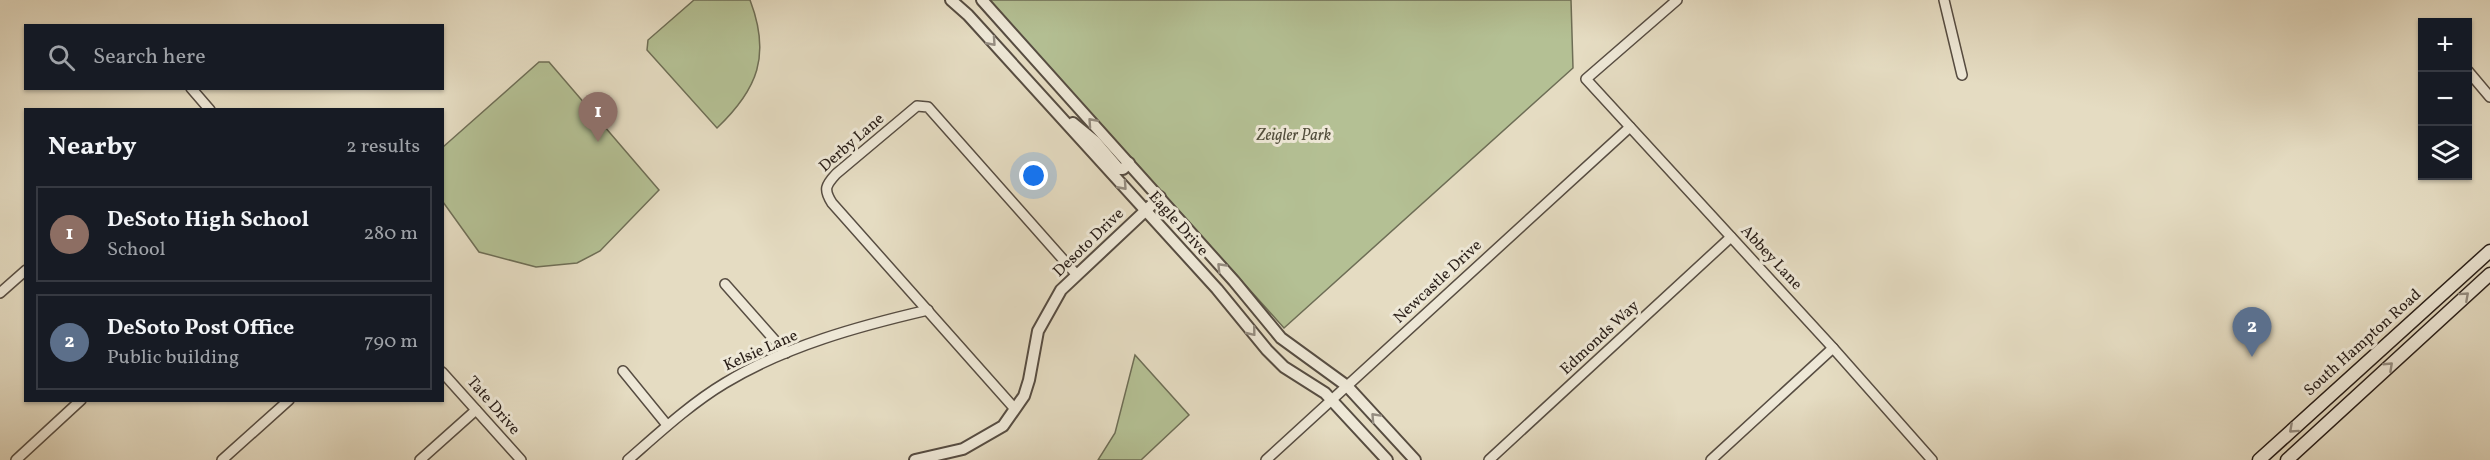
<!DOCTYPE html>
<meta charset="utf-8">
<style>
:root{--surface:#171b24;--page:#242831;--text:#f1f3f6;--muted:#9ea1a6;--line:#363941;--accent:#db2777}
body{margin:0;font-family:Vollkorn,serif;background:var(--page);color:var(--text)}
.controls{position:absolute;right:18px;top:18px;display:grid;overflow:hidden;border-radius:0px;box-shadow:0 2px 4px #0004}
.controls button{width:54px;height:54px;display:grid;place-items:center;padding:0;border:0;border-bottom:2px solid var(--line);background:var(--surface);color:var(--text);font:30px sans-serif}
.you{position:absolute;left:1034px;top:176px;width:21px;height:21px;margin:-15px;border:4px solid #fff;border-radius:50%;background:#1a73e8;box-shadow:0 0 0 9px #1a73e833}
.badge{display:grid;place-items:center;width:39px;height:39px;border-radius:50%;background:var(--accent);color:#fff;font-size:20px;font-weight:700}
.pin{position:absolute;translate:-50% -50px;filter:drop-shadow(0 2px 3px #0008)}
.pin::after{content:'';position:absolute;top:32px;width:21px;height:18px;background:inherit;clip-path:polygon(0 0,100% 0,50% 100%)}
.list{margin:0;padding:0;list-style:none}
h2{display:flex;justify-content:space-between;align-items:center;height:78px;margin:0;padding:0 24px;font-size:26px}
h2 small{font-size:20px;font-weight:400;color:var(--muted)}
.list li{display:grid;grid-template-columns:39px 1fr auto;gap:18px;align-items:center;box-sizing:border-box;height:96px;margin:0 12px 12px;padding:0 12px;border:2px solid var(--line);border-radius:0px}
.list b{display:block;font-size:22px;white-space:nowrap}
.list p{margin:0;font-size:20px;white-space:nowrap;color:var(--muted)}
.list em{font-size:20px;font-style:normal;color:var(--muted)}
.icon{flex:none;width:33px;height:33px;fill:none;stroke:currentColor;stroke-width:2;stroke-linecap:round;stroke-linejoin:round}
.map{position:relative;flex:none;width:2490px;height:460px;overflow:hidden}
.search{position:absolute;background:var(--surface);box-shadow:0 2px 4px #0004;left:24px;top:24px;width:420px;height:66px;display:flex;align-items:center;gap:15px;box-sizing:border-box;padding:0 21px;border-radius:0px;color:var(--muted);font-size:22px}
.panel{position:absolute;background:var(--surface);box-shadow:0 2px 4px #0004;left:24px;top:108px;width:420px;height:294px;border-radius:0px}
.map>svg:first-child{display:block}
.green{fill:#b4c094;stroke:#6e6e56;stroke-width:1.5}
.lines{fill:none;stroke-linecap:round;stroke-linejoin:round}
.minor-casing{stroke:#574d42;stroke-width:12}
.tertiary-casing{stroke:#574d42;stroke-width:14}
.secondary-casing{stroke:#281d17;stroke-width:15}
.minor{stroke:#eee8d7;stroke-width:9}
.tertiary{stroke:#eee8d7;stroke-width:10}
.secondary{stroke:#eee8d7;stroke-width:12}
.oneway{stroke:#958d81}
.labels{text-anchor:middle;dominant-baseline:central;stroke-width:6;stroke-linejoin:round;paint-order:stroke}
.park-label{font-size:16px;font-style:italic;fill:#524e3c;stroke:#eee8d7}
.street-label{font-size:16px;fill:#281d17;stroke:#eee8d7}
</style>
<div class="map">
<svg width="2490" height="460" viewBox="0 0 2490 460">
<rect width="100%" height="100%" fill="#e5dcc2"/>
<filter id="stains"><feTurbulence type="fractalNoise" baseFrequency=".00333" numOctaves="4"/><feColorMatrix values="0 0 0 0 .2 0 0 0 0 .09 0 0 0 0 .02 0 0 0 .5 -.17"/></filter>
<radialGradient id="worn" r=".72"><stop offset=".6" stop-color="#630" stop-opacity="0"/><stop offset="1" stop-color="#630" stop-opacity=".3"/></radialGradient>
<!-- green -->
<g class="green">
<path d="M694,0H750C771,55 758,89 717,128L647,50L648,40Z"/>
<polygon points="989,0 1571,0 1573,68 1284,328"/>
<polygon points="539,62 549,62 659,190 600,251 577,263 536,267 479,252 443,202 443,147"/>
<polygon points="1135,355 1189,415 1141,460 1098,460 1115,433"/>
</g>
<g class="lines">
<defs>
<g id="minor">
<polyline points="1677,0 1586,79 1833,348 1932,460"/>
<polyline points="1944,0 1962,75"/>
<polyline points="2468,71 2490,97"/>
<polyline points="191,88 210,110"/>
<polyline points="725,284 786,353"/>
<polyline points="0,293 26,270"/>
<polyline points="623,371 667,425"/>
<polyline points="442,372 521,460"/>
<path d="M1015,409L832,203C823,189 826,185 836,174L917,106L928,107L1076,274"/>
<polyline points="16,460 81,400"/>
<polyline points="222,460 289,400"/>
<polyline points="420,460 476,410"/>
<path d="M628,460C659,433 690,404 725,383C786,346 859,326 928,310"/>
<polyline points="1266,460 1630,127"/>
<polyline points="1489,460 1731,237"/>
<polyline points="1711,460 1833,348"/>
</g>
<g id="tertiary">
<polyline points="951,0 968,15 1217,289 1267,350 1284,367 1325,393 1387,460"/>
<polyline points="982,0 1234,281 1281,338 1347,386 1415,460"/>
<polyline points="1073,123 1095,141 1119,169 1123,169 1129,163"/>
<polyline points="915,460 963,449 1003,426 1024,396 1029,380 1038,331 1061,290 1160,197"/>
</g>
<g id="secondary">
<polyline points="2259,460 2490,251"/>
<polyline points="2287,460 2490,274"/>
</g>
</defs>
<!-- minor casing -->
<use href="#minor" class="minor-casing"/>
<!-- tertiary casing -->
<use href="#tertiary" class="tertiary-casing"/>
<!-- secondary casing -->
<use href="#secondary" class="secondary-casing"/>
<!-- minor -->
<use href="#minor" class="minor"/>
<!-- tertiary -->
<use href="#tertiary" class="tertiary"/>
<!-- secondary -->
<use href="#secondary" class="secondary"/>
</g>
<!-- one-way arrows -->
<defs><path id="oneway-chevron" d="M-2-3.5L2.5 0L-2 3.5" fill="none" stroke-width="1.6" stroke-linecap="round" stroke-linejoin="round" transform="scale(1.5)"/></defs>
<g class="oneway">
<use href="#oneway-chevron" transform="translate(992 42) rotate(48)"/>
<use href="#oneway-chevron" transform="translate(1092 122) rotate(-132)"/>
<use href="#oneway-chevron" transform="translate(1123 186) rotate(48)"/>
<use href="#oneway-chevron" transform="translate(1221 267) rotate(-134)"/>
<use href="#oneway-chevron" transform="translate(2465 296) rotate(-42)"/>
<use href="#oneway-chevron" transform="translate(1252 332) rotate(51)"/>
<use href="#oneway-chevron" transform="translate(2389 366) rotate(-43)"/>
<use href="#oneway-chevron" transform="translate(1375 417) rotate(-133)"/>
<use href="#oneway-chevron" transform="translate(2293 429) rotate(138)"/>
</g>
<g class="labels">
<!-- park labels -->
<g class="park-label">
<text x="1294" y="136">Zeigler Park</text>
</g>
<!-- street labels -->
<g class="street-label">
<text transform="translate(852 143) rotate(-41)">Derby Lane</text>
<text transform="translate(1178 224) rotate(48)">Eagle Drive</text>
<text transform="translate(1089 243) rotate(-44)">Desoto Drive</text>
<text transform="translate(1771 258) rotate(47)">Abbey Lane</text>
<text transform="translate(1438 282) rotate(-43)">Newcastle Drive</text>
<text transform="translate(1600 338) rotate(-43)">Edmonds Way</text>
<text transform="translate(2363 343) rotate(-42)">South Hampton Road</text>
<text transform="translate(761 351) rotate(-24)">Kelsie Lane</text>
<text transform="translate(493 406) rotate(49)">Tate Drive</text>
</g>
</g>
<rect width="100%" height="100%" filter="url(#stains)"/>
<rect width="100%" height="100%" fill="url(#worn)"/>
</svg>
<div class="controls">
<button>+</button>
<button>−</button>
<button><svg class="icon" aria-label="layers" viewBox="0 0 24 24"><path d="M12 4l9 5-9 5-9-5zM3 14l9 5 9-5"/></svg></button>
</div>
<div class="you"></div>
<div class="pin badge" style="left:598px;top:142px;background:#8d6e63">1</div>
<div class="pin badge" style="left:2252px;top:357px;background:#5c6f8a">2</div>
<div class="search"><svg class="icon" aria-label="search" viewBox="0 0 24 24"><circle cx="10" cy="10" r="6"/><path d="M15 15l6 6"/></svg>Search here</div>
<section class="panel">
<h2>Nearby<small>2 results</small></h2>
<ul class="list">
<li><span class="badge" style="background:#8d6e63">1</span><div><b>DeSoto High School</b><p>School</p></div><em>280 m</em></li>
<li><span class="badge" style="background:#5c6f8a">2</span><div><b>DeSoto Post Office</b><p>Public building</p></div><em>790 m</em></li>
</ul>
</section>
</div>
